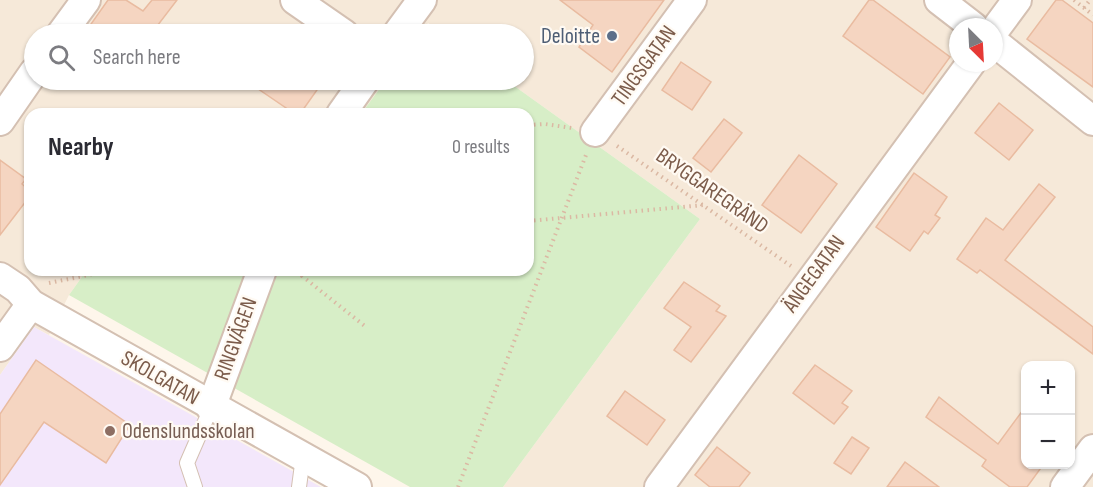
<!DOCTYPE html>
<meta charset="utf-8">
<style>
:root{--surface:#fff;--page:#f7f7f7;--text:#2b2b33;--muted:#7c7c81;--line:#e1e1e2}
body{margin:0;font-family:"Sofia Sans Condensed",sans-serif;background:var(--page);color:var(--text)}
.controls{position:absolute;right:18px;bottom:18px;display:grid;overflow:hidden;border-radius:12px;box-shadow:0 2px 4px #0004}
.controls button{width:54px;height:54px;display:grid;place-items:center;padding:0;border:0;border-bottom:2px solid var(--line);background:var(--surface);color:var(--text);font:30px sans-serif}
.compass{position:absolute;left:949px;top:18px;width:54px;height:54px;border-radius:50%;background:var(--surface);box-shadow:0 2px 4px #0004;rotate:156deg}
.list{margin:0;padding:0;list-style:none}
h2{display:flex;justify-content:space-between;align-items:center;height:78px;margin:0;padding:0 24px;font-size:26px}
h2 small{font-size:20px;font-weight:400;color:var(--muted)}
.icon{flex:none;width:33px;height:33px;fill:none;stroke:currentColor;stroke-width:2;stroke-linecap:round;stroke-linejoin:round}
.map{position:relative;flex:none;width:1093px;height:487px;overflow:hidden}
.search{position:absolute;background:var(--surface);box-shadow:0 2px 4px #0004;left:24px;top:24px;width:510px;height:66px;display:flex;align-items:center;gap:15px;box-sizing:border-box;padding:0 21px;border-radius:33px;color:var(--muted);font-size:22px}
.panel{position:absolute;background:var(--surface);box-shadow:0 2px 4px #0004;left:24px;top:108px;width:510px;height:168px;border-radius:18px}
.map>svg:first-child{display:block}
.residential{fill:#f6e9d9;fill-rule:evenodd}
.education{fill:#f3e7fb}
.green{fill:#d7eec7}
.building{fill:#f5d5c1;stroke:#e9bba0;stroke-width:1.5}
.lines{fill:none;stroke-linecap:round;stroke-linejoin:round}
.lane-casing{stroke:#d4c0b2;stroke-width:16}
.street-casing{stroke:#d4c0b2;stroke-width:32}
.path{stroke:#dbb8a3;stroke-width:4;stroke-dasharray:1.5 4.5;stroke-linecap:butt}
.lane{stroke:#fff;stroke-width:14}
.street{stroke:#fff;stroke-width:28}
.service-dot{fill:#5c6f8a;stroke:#fffaf3;stroke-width:2}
.education-dot{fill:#8d6e63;stroke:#fffaf3;stroke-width:2}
.labels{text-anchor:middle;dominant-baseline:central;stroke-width:4.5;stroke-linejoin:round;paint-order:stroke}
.service-label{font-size:22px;fill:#4e5e75;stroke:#fffaf3;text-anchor:end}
.street-label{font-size:22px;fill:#7c5c4b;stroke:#fffaf3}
.education-label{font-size:22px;fill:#785e54;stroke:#fffaf3;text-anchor:start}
</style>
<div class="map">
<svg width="1093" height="487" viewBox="0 0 1093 487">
<rect width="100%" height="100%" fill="#fef6eb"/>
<!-- residential -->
<path class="residential" d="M0,0H1093V487H503L700,219L506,80H524V34H444L428,23L420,34H34V80H386L361,114H30V270H110L84,274L69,295L49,335L34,327L0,375ZM958,27H994V63H958ZM1026,366H1070V464H1026Z"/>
<!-- education -->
<polygon class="education" points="34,327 321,487 0,487 0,375"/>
<!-- green -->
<polygon class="green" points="386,80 506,80 700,219 503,487 410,487 69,295 84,274 110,270 528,270 528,114 361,114"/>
<!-- building -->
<g class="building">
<polygon points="108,0 126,0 143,11 152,0 177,0 151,34 84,34"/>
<polygon points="560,0 664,0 612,72 579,47 593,25"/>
<polygon points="869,0 873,0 950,57 923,94 843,36"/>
<polygon points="1056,0 1062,0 1093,23 1093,87 1027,39"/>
<polygon points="681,62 711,82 692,110 662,90"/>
<polygon points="245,80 324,80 300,114 295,114"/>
<polygon points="999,103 1033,130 1009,160 975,133"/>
<polygon points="724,119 742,133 711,172 693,158"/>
<polygon points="799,155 837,184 801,233 762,205"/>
<polygon points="0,160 26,179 22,184 30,191 30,196 0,235"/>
<polygon points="914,173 947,197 935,215 940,218 928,234 924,231 910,251 876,227"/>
<polygon points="1039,184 1055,197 1005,260 1093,327 1093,354 980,270 977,273 957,259 986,218 1003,230"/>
<polygon points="684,282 720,306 716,311 726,316 691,362 674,350 691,327 664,308"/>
<polygon points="36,360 130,425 106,463 44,422 0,485 0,414"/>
<polygon points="815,365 852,391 842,403 848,407 834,424 793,393"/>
<polygon points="625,391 665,420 647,445 607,416"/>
<polygon points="939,397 998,444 1026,406 1026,465 1043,465 1027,487 1010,487 982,466 986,460 926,417"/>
<polygon points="852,437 869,448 851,474 834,463"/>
<polygon points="717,447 750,473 739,487 710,487 695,475"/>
<polygon points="905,462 939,487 887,487"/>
</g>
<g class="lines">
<defs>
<g id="lane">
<polyline points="195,487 187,463 211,408"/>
<polyline points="299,487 303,457"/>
</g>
<g id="street">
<polyline points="295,0 344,34"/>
<polyline points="939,0 974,27"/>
<polyline points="994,31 1017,0"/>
<polyline points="61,34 86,0"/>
<polyline points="397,34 422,0"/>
<polyline points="994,42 1093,121"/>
<polyline points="341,114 365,80"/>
<polyline points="0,121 34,72"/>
<polyline points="595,132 692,0"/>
<polyline points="0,277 18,289 31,304 357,487"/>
<polyline points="0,347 31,304"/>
<polyline points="211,408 262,270"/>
<polyline points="659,487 971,63"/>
<polyline points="1065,487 1093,449"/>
</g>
</defs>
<!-- lane casing -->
<use href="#lane" class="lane-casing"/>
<!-- street casing -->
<use href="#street" class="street-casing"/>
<!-- path -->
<g class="path">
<polyline points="1074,0 1093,15"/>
<polyline points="1084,8 1090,0"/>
<polyline points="528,125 545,124 572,128"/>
<polyline points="617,146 791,266"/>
<polyline points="528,221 704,205"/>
<polyline points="300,270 302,276 366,327"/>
<polyline points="49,283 113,270"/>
<polyline points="458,487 586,155"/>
</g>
<!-- lane -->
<use href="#lane" class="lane"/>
<!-- street -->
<use href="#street" class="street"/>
</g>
<!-- markers -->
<circle class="service-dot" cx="612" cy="36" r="6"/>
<circle class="education-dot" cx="110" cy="431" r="6"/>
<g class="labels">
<!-- service labels -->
<g class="service-label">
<text x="600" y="36">Deloitte</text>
</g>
<!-- street labels -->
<g class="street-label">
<text transform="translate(644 66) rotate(-54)">TINGSGATAN</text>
<text transform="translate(712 191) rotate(35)">BRYGGAREGRÄND</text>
<text transform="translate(814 274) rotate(-54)">ÄNGEGATAN</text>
<text transform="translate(236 339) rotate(-70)">RINGVÄGEN</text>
<text transform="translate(160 378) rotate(30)">SKOLGATAN</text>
</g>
<!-- education labels -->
<g class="education-label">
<text x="122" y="431">Odenslundsskolan</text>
</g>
</g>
</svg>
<div class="controls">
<button>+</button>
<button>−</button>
</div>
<svg class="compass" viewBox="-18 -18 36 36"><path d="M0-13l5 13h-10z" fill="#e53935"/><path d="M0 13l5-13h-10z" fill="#7c7c81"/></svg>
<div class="search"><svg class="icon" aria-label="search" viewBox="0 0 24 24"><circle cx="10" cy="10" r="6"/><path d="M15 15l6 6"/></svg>Search here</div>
<section class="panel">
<h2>Nearby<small>0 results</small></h2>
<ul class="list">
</ul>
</section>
</div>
